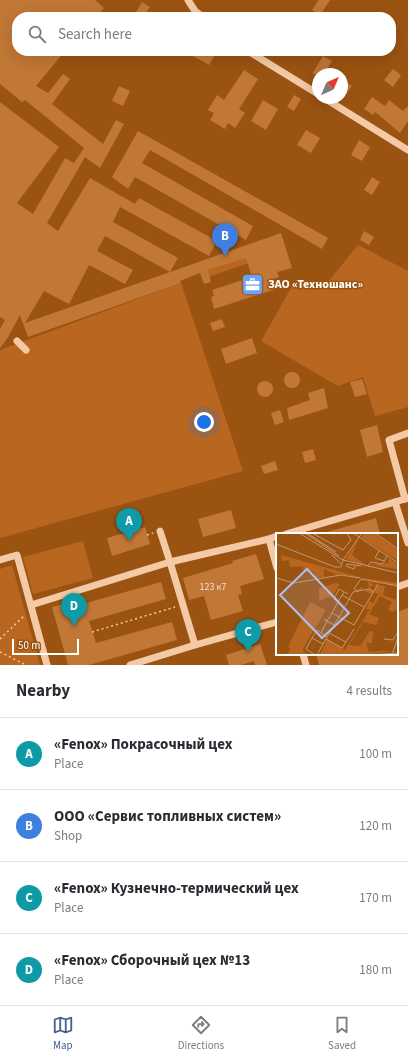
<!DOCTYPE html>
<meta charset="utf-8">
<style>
:root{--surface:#fff;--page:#f2f2f3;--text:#2b2b33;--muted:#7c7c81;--line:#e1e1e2;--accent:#47608f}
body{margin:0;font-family:"Source Sans 3",sans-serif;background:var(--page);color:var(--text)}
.compass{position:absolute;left:312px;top:68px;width:36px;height:36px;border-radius:50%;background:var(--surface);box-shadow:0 4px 16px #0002;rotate:44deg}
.scale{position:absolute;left:12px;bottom:10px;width:67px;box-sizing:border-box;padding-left:4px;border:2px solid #fff;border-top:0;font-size:11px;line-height:14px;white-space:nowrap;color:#fff;-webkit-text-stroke:3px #9b5312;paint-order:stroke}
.you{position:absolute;left:204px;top:422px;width:14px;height:14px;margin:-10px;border:3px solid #fff;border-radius:50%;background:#1a73e8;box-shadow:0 0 0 6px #1a73e833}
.badge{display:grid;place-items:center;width:26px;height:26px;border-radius:50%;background:var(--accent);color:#fff;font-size:13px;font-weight:700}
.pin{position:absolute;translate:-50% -33px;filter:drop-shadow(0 1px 2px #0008)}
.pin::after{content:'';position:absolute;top:21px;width:14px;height:12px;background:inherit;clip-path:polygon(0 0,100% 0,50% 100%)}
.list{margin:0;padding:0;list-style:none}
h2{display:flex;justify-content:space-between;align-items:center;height:52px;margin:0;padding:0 16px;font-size:17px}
h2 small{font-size:13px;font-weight:400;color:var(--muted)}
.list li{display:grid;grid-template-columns:26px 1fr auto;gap:12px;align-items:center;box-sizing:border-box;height:72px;padding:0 16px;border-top:1px solid var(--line)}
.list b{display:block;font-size:15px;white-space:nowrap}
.list p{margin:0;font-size:13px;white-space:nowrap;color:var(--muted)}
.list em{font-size:13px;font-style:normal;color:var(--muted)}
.icon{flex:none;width:22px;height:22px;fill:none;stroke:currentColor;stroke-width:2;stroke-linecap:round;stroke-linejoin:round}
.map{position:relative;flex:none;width:408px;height:665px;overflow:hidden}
.search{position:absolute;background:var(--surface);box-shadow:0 4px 16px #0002;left:12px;right:12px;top:12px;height:44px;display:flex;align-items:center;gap:10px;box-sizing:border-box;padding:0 14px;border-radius:16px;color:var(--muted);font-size:15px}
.sheet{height:340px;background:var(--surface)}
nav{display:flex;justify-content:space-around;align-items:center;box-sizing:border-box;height:56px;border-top:1px solid var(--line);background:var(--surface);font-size:11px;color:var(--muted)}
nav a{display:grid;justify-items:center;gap:2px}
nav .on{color:var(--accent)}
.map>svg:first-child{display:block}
.green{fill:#b96720}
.building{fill:#c17736}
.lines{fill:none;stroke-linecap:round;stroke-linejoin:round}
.path{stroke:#f4caa6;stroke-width:1.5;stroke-dasharray:2 3;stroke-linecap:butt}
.minor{stroke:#f4caa6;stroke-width:7}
.labels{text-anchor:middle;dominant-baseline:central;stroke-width:3;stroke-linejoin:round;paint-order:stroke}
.number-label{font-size:10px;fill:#f0ddcd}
.poi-label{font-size:12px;font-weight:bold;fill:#fff;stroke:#9b5312;text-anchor:start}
.inset-road{fill:none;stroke:#c39871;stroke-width:1}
.view{fill:#b0c1f1;fill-opacity:0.15;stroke:#b0c1f1;stroke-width:2}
.inset-edge{fill:none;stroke:#fff;stroke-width:2}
</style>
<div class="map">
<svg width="408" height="665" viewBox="0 0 408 665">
<rect width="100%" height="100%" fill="#9b5312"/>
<!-- green -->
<g class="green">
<polygon points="358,245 408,271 408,407 375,416 363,377 338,386 261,341 294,283 328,282"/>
<polygon points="259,253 261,259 208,277 206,271"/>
<polygon points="181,283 243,471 0,538 0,350"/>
<polygon points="83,541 93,578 33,594 23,557"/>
<polygon points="12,565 40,665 0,665 0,569"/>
</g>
<!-- building -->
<g class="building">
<polygon points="0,0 95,0 104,8 96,17 17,17 17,51 65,51 36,86 48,93 63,74 70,79 52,104 103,144 116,120 124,124 100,168 85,157 47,223 58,231 90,178 135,204 139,198 217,241 209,256 120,207 113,222 178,258 170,272 105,236 97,251 133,270 125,284 89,265 69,304 44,291 25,323 281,233 292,268 277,272 279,277 273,279 276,289 214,309 211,297 214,296 212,290 252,277 246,258 208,270 211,282 204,284 200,273 180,281 181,283 28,337 20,315 7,339 0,348 0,329 5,320 0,317 0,102 59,147 17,203 33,214 65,158 74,163 84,148 25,100 22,102 0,84"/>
<polygon points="319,0 330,0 320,15 312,10"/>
<polygon points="142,2 150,7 143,17 133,17"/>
<polygon points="184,51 217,51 209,65"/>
<polygon points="323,56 332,61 324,74 312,74"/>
<polygon points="393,69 401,75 393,87 384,80"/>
<polygon points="244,70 258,79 239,109 245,113 235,128 228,123 225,129 210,120 214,113 208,110 217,95 224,100"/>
<polygon points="345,81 352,86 342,99 342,84"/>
<polygon points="119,86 130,91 123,106 112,101"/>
<polygon points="294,95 301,99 294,111 287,107"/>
<polygon points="372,97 385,106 389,100 403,111 408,106 408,121 400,133 375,112 373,115 364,109"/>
<polygon points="263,100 278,109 266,130 251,121"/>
<polygon points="306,130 320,138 311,153 297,145"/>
<polygon points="138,131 328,238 322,249 150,150 142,163 253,226 246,240 135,177 128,189 112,177"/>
<polygon points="359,140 370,147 362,161 351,155"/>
<polygon points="372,177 380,182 372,195 364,190"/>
<polygon points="364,231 374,237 369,245 360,240"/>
<polygon points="222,319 225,327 213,331 210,323"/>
<polygon points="252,338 257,353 226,364 221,349"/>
<circle cx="292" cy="380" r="8"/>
<polygon points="362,379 367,394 355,397 350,382"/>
<circle cx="265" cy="389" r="8"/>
<polygon points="324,388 328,408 289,420 287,408 310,400 308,393"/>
<polygon points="280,410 284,422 275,425 271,413"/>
<polygon points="377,425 383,452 367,457 360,430"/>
<polygon points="313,449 316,460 305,463 302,452"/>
<polygon points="275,461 278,470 264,474 261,466"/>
<polygon points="231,510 236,528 203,537 198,519"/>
<polygon points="376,518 380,534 327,534 327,532"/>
<polygon points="145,527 150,544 112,556 107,538"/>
<polygon points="256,554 264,579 240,586 242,594 238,595 243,611 211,620 204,596 189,600 183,578 233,563 232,561"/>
<polygon points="161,582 166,599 89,621 96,643 172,622 177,640 89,665 68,665 52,607 70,602 72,607"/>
<polygon points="408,608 408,665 319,665 316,654 397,654 397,612"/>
<polygon points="260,644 267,665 255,665 254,661 241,665 229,665 226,655"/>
</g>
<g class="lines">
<!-- path -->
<g class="path">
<polyline points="147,535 153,533"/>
<polyline points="92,632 175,607"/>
<polyline points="0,639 24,616"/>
<polyline points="0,652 26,665"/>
</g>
<!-- minor -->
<g class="minor">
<polyline points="188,0 195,11 203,17"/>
<polyline points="248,51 318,94"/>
<polyline points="324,98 408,150"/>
<polyline points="17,341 26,350"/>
<polyline points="408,433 389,440 405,499 408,498"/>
<polyline points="395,502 408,543"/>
<polyline points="160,531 170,562 269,539"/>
<polyline points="286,534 405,499"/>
<polyline points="277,536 269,539 277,568"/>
<polyline points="0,560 17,555 47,665"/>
<polyline points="397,587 408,583"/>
<polyline points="31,605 170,562 195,645 277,622"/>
<polyline points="303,654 306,665"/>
<polyline points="130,665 195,645"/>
</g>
</g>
<!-- icons -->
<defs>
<symbol id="office-square" viewBox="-11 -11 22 22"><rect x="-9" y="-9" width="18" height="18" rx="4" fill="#69a1ff" stroke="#9b5312"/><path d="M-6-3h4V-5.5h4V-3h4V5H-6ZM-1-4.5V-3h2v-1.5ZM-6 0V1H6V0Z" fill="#fff"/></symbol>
</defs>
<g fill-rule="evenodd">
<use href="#office-square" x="240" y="272" width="25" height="25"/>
</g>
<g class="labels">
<!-- number labels -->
<g class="number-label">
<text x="213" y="587">123 к7</text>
</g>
<!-- poi labels -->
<g class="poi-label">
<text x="268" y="284">ЗАО «Техношанс»</text>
</g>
</g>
<!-- overview -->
<g transform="translate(276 533)">
<rect width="122" height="122" fill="#9b5312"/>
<path d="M87,0H97L122,17V28L86,5ZM82,7L76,22L91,33L70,26ZM5,22L87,45L122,50V53L66,41L61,42L48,36V44L39,45L38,39L27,37V33L14,34L13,27L6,28ZM112,25L121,31V36L95,32L113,30ZM92,48L98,52L109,53L107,62L120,67V55L110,53L122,55V75L117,79L112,77L116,69L104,63L93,81L103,85L100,92L87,89L73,112L84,113L94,98H97L96,110H90L93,119L107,118H116L86,122H44L51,106L69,117L94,76H90L93,68L97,70L102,61L98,59L100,54L96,52L94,55L97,57L96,61L88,58L93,56ZM60,50L64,51L55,65L52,64L43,68V55ZM34,69L50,77L26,117L33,122H11L15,115L12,114Z" fill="#b96720"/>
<path class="inset-road" d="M23,0L67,27L122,40M29,0L63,23M31,0L60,19M36,0L67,17L75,7L71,0M77,0L122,30M99,0L122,16M0,11L59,34H65L67,27M103,18L99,25L108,28L111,23M56,22L65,31M67,27L86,0M79,33L78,36L70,33L71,31L85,33M92,33L95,29L106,31L109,28M0,45L18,50L65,42L84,45M86,55L82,58L78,56L85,46L122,53M68,59L62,69L58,66L63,56L72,61M66,62L73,66L77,59L93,56L98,59M88,74L73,66L63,84L78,92L102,51M48,86L51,88L56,80M45,100L51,88L58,92L63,84L56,80L62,69M53,100L70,109L78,96M51,104L47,111L36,105L41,97L51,104L58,92M36,105L30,116L39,122M50,106L66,115L70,109M108,106L117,107L122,99M41,122L47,111M93,122L122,120M116,122L122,104"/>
<path class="view" d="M31,36L73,80L46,105L4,62Z"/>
<rect width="122" height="122" class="inset-edge"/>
</g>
</svg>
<svg class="compass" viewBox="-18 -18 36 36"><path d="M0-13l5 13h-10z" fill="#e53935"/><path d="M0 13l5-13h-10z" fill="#7c7c81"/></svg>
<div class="scale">50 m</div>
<div class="you"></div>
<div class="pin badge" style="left:129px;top:541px;background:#0f9aa8">A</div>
<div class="pin badge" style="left:225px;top:256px;background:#3f7fe0">B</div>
<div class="pin badge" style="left:248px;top:652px;background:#0f9aa8">C</div>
<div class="pin badge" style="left:74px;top:626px;background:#0f9aa8">D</div>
<div class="search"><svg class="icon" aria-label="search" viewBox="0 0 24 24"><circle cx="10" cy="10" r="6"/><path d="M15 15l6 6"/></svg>Search here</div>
</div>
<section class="sheet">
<h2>Nearby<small>4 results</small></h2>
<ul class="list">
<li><span class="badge" style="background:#0f9aa8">A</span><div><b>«Fenox» Покрасочный цех</b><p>Place</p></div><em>100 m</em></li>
<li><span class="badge" style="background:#3f7fe0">B</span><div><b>ООО «Сервис топливных систем»</b><p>Shop</p></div><em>120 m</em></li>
<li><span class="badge" style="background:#0f9aa8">C</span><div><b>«Fenox» Кузнечно-термический цех</b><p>Place</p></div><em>170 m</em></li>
<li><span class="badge" style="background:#0f9aa8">D</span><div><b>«Fenox» Сборочный цех №13</b><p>Place</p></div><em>180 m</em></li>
</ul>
</section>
<nav>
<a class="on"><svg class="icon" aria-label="map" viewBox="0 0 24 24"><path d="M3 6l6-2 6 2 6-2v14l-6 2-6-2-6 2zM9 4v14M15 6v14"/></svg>Map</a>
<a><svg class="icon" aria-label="directions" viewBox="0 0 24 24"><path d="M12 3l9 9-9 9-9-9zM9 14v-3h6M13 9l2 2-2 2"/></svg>Directions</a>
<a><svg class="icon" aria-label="saved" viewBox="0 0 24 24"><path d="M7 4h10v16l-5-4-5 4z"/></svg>Saved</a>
</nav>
